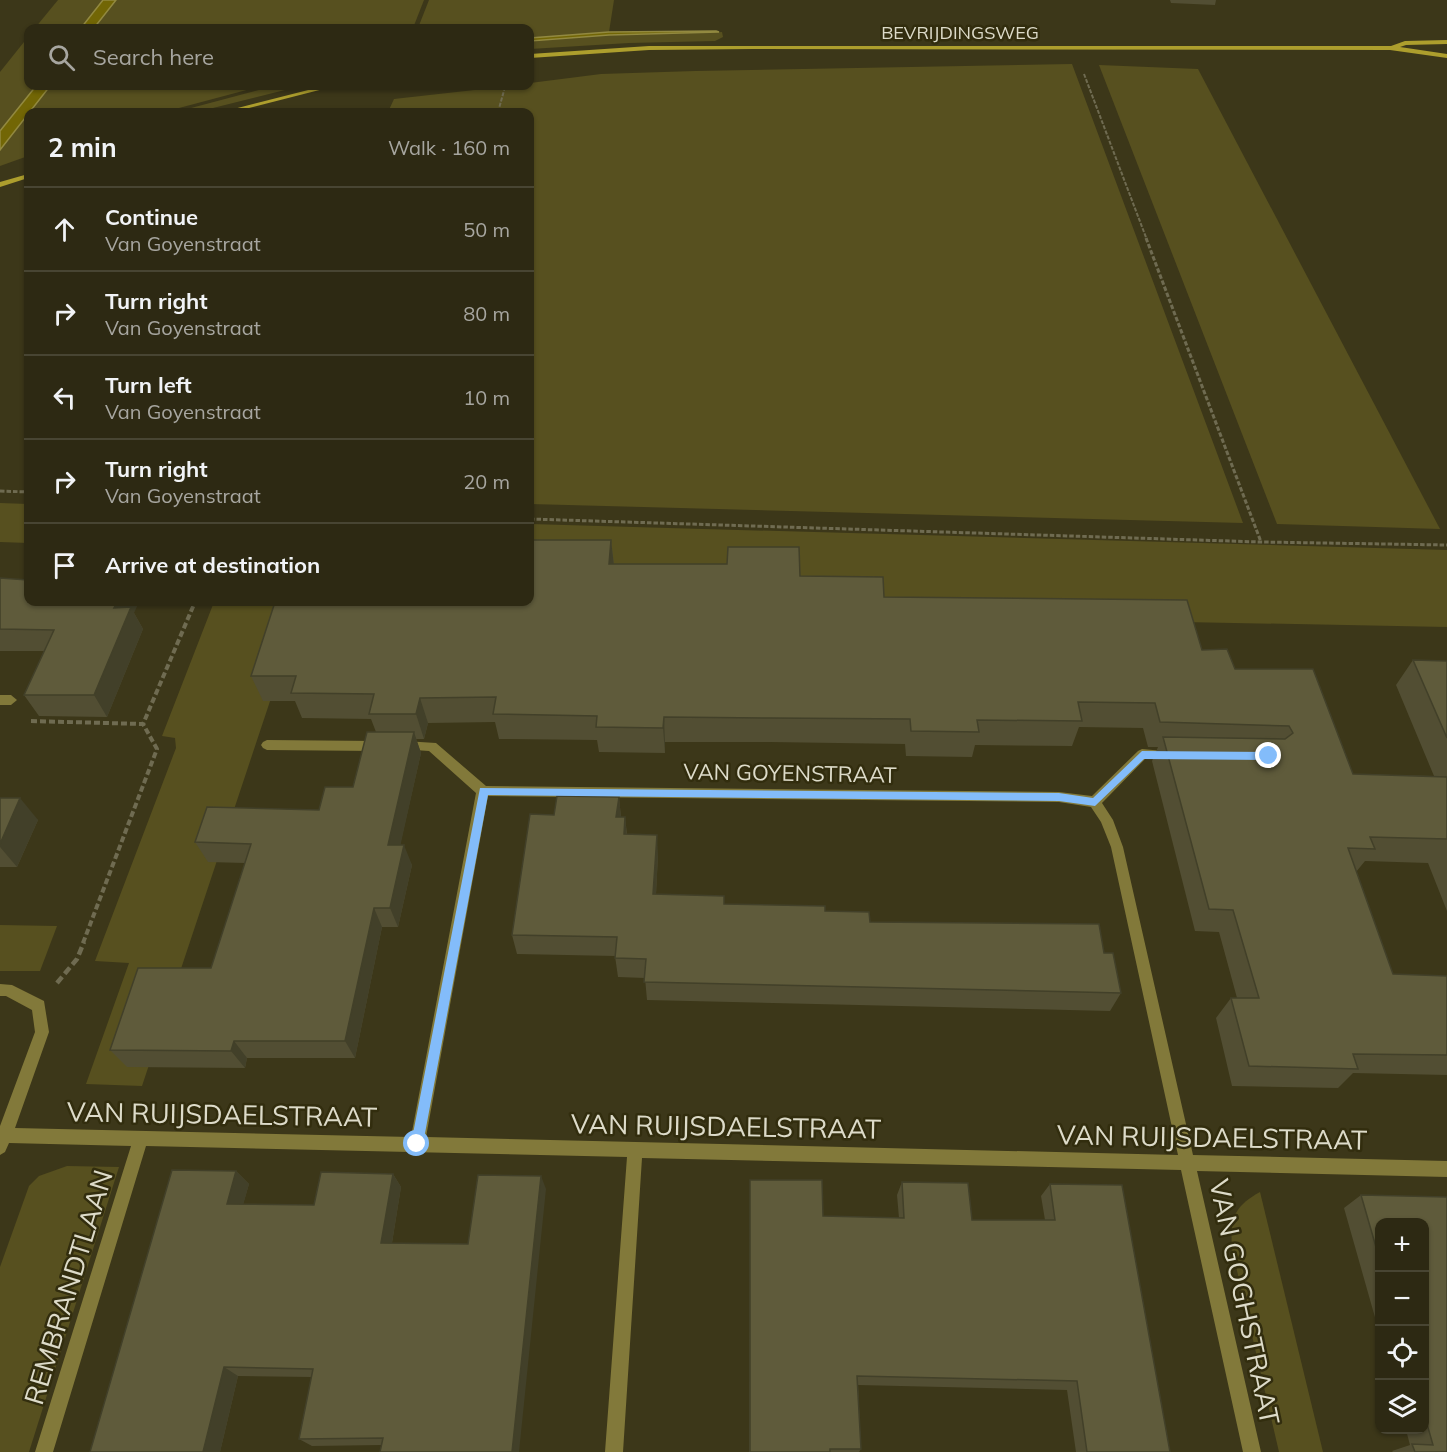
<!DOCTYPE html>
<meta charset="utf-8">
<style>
:root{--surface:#2d2913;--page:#35311c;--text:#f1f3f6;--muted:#a7a6a0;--line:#484533}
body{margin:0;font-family:Mulish,sans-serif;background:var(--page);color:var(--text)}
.controls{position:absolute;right:18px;bottom:18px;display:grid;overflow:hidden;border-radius:12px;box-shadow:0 2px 4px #0004}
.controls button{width:54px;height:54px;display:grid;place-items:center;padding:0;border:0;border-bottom:2px solid var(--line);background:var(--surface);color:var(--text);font:30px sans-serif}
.stop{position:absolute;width:18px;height:18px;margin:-14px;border:4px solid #83bcfa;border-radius:50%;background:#fff}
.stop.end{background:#83bcfa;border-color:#fff;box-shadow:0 2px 6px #0008}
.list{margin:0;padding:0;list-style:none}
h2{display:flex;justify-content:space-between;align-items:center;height:78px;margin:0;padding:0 24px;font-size:26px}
h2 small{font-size:20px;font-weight:400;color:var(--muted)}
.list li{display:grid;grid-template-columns:39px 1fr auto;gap:18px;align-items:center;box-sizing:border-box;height:84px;padding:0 24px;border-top:2px solid var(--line)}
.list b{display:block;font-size:22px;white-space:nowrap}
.list p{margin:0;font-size:20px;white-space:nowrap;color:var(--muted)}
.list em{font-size:20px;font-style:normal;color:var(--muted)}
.icon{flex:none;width:33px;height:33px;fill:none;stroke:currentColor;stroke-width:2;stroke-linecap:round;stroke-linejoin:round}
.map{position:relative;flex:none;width:1447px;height:1452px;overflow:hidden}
.search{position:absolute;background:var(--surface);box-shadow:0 2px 4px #0004;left:24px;top:24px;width:510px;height:66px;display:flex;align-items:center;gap:15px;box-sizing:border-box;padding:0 21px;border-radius:12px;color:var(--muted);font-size:22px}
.panel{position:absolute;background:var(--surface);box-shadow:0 2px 4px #0004;left:24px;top:108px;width:510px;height:498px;border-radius:12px}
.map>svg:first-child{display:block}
.green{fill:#57501f}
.water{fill:#726605;stroke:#928940;stroke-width:1.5}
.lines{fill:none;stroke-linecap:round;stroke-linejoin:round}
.path-far3{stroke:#6f6b51;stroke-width:2;stroke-dasharray:4 1.5;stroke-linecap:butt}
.path-far2{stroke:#6f6b51;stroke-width:3;stroke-dasharray:4.5 2;stroke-linecap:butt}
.path-far1{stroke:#6f6b51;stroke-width:4;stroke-dasharray:6 3;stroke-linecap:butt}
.path{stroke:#6f6b51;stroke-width:4.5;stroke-dasharray:8 4;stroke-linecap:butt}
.minor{fill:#82793a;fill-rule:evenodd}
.secondary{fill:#ad9e2d;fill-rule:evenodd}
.wall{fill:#524e33}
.shaded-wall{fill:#424029}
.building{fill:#5f5b3b;stroke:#424029;stroke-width:1.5}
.route{fill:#83bcfa}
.labels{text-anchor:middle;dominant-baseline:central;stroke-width:5;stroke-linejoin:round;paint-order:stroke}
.far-street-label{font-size:18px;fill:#dddbc9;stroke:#322d0e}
.street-label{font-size:22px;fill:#dddbc9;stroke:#322d0e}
.near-street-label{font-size:27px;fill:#dddbc9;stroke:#322d0e}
</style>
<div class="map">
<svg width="1447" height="1452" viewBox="0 0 1447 1452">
<rect width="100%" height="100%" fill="#3c3719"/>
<!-- green -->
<g class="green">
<polygon points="58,0 103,0 81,28 35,28"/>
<polygon points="116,0 424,0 413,28 94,28"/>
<polygon points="429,0 614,0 609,32 530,38 530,28 418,28"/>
<polygon points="722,32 723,37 715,41 629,43 530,49 530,41 609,35"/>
<polygon points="28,37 28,86 36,86 0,131 0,72"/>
<polygon points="1072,64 1243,523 530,504 530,112 388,112 394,99 510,86 530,86 530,83 601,74 695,71"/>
<polygon points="1099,65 1198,69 1440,529 1277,524"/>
<polygon points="50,86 262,86 164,112 29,112"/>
<polygon points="274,86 301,86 197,112 176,112"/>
<polygon points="28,113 28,156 0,166 0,150"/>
<polygon points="0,503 28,504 28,543 0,542"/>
<polygon points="530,524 1447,550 1447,627 302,605 142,1086 86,1084 129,963 95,961 176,748 175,738 162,736 214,602 530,602"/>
<polygon points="0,925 57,926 40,971 0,971"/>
<polygon points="67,1166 119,1167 29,1452 0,1452 0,1267 29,1186 39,1176"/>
<path d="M1260,1192L1323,1452H1279L1232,1249C1230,1219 1233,1207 1260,1192Z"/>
</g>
<!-- water -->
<g class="water">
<polygon points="103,0 116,0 94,28 81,28"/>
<polygon points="716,31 719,32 609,35 530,41 530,38 609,32"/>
<polygon points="36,86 50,86 0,150 0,131"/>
</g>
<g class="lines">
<!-- path-far3 -->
<g class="path-far3">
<polyline points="1084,74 1147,240"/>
<polyline points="498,112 505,87"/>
</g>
<!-- path-far2 -->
<g class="path-far2">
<polyline points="1146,238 1261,542"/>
<polyline points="0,491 28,492"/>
<polyline points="530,519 1261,542 1447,545"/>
</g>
<!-- path-far1 -->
<g class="path-far1">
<polyline points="31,721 143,724 195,602"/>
<polyline points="83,943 157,749 143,724"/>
</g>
<!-- path -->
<polyline class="path" points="57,983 77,959 84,942"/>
<!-- minor -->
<g class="minor">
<polygon points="0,695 11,695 17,700 11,705 0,705"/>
<polygon points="267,740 377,741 381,743 383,746 381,749 377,751 267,750 263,748 261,745 263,742"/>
<path d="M404,741L436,743L486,786L1059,792L1092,796L1138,751L1142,749L1174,752L1176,755L1174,758L1145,759L1102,803L1113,820L1123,847L1193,1155L1447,1161V1177L1197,1171L1261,1452H1243L1181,1170L642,1158L623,1452H605L627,1157L146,1146L53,1452H35L131,1146L9,1143L5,1152L0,1155V1126L35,1032L32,1010L6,996H0V984L12,985L44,1001L49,1032L15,1128L411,1137L476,793L429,751L400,749L398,746L400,743ZM488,796L1059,802L1091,807L1101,822L1111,847L1178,1155L426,1137Z"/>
</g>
<!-- secondary -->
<g class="secondary">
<polygon points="1447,40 1447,44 1406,45 1400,47 1447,54 1447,58 1390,50 753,49 649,50 530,58 530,54 649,46 1391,46 1405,41"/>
<polygon points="324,86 335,86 233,112 222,112"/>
<polygon points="28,174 28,178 0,187 0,182"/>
</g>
</g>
<!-- wall -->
<g class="wall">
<polygon points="1170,0 1216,0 1215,5 1171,3"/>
<polygon points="611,540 614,564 800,576 884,597 1202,650 1235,669 1353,774 1434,776 1396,685 1413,660 1447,661 1447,911 1428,863 1365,861 1356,872 1393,974 1447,976 1447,1075 1353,1073 1338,1088 1232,1086 1216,1018 1231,998 1237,998 1219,932 1195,931 1152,761 1158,747 1148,747 1143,728 1079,727 1072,746 975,745 972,757 906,756 905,744 770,742 665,742 665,753 599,752 597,740 499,739 495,722 428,723 424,739 416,739 421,753 400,845 412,865 398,927 382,927 355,1058 247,1058 245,1068 127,1067 110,1050 211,968 245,863 208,862 195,842 319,810 353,787 376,732 371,719 302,718 295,701 263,701 251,676 530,602"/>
<polygon points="0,578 134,613 143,629 107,717 39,716 24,695 44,651 0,651"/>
<polygon points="619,797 621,817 625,817 627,834 658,855 656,894 724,904 825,911 870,922 1104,953 1121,993 1110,1011 647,1000 645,978 618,977 615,956 517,954 512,935 554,815"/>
<polygon points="0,798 38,820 17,867 0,867"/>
<polygon points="236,1171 249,1184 243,1204 314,1205 393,1174 401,1187 392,1243 468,1244 546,1189 382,1445 312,1446 299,1439 312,1377 238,1376 220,1452"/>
<polygon points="750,1180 823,1216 899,1218 897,1195 902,1182 972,1220 1045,1220 1041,1196 1050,1184 1170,1452 1076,1452 1067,1390 858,1385 861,1449 859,1452 749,1452"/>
<polygon points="1361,1195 1447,1197 1447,1452 1393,1452 1392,1451 1410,1445 1406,1430 1425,1430 1425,1222 1380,1222 1380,1335 1344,1208"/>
</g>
<!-- shaded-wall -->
<g class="shaded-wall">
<polygon points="611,540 614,566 609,564"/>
<polygon points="117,602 139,602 134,613 143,629 107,717 94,695 114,608"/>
<polygon points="420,698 428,723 424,739 416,714"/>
<polygon points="664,717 665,742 665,753 663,728"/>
<polygon points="414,732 421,753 396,865 388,845"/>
<polygon points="619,797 621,818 616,817"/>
<polygon points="20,798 38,820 17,867 0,847 0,844"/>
<polygon points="625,817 627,838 624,834"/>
<polygon points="657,835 658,855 655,914 653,894"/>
<polygon points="404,845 412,865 398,927 390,908"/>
<polygon points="374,908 382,927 355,1058 345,1041"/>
<polygon points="234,1041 247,1058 245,1068 231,1051"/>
<polygon points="236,1171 249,1184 240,1216 227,1204"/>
<polygon points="393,1174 401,1187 390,1255 381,1243"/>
<polygon points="541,1176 546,1189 519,1452 512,1452"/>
<polygon points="224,1367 238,1376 220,1452 203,1452"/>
</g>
<!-- building -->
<g class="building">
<polygon points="530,540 611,540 609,564 727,564 728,547 799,547 800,576 883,577 884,597 1187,600 1202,650 1227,649 1235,669 1313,669 1353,774 1447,777 1447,839 1370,837 1375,849 1348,848 1393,974 1447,976 1447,1055 1353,1054 1358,1069 1249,1066 1231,998 1259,998 1233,910 1209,909 1163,737 1285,739 1293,733 1289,726 1160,722 1155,703 1078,702 1082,721 977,720 979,732 911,731 910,719 771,718 664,717 663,728 596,727 597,716 493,714 496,697 420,698 416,714 369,714 374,694 291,693 296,676 251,676 275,602 530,602"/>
<polygon points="0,578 28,580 28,602 117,602 114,608 131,607 94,695 24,695 54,630 0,629"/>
<polygon points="1413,660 1447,661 1447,738"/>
<polygon points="367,732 414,732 388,845 404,845 390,908 374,908 345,1041 234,1041 231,1051 110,1050 138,968 211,968 251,844 195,842 207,807 319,810 325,787 353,787"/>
<polygon points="557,796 619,797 616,817 625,817 624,834 657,835 653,894 724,896 724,904 825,906 825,911 869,912 870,922 1099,924 1104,953 1113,953 1121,993 644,982 646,959 615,958 617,937 512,935 530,814 554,815"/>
<polygon points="0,798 20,798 0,844"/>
<polygon points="172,1170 236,1171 227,1204 314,1205 321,1172 393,1174 381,1243 468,1244 478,1175 541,1176 512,1452 380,1452 383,1438 299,1439 313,1369 224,1367 203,1452 90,1452"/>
<polygon points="750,1180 822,1180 823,1216 904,1218 902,1182 968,1183 972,1220 1055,1220 1050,1184 1122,1185 1170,1452 1087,1452 1077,1381 857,1376 861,1449 830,1449 830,1452 750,1452"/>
<polygon points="1361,1195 1447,1197 1447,1452 1415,1452 1412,1444 1433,1445 1425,1417 1425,1222 1380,1222 1380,1261"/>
</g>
<!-- route -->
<polygon class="route" points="1142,751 1269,752 1274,756 1269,760 1144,759 1095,806 1059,801 488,795 423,1144 421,1148 417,1150 412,1148 411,1144 480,788 1059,793 1093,798"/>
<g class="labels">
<!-- far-street labels -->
<g class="far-street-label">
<text x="960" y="32">BEVRIJDINGSWEG</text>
</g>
<!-- street labels -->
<g class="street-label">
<text transform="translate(790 773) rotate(1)">VAN GOYENSTRAAT</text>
</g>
<!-- near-street labels -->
<g class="near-street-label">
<text transform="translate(222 1114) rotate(1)">VAN RUIJSDAELSTRAAT</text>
<text transform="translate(726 1126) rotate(1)">VAN RUIJSDAELSTRAAT</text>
<text transform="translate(1212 1137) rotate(1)">VAN RUIJSDAELSTRAAT</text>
<text transform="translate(68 1287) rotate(-73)">REMBRANDTLAAN</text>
<text transform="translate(1245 1302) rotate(78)">VAN GOGHSTRAAT</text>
</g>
</g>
</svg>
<div class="controls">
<button>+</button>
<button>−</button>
<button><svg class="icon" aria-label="locate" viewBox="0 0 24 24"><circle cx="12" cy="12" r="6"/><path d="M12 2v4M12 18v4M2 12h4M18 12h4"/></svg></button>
<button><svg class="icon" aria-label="layers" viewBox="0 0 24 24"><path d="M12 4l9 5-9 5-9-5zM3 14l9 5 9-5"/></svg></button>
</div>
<div class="stop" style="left:417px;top:1144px"></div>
<div class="stop end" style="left:1269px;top:756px"></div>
<div class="search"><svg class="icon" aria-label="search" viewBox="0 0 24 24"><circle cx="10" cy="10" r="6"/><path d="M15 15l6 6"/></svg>Search here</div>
<section class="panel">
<h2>2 min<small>Walk · 160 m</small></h2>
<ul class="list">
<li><svg class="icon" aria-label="ahead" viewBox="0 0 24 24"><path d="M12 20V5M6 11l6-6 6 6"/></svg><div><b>Continue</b><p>Van Goyenstraat</p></div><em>50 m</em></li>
<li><svg class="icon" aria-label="right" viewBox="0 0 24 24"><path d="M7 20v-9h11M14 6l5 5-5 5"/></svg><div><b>Turn right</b><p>Van Goyenstraat</p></div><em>80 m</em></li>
<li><svg class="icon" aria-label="left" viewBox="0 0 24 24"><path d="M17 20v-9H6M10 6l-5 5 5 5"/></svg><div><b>Turn left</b><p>Van Goyenstraat</p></div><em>10 m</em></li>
<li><svg class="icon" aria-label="right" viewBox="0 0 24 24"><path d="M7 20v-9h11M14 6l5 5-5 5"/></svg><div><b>Turn right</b><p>Van Goyenstraat</p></div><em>20 m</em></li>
<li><svg class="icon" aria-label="arrive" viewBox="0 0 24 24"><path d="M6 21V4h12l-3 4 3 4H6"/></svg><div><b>Arrive at destination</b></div></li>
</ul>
</section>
</div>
